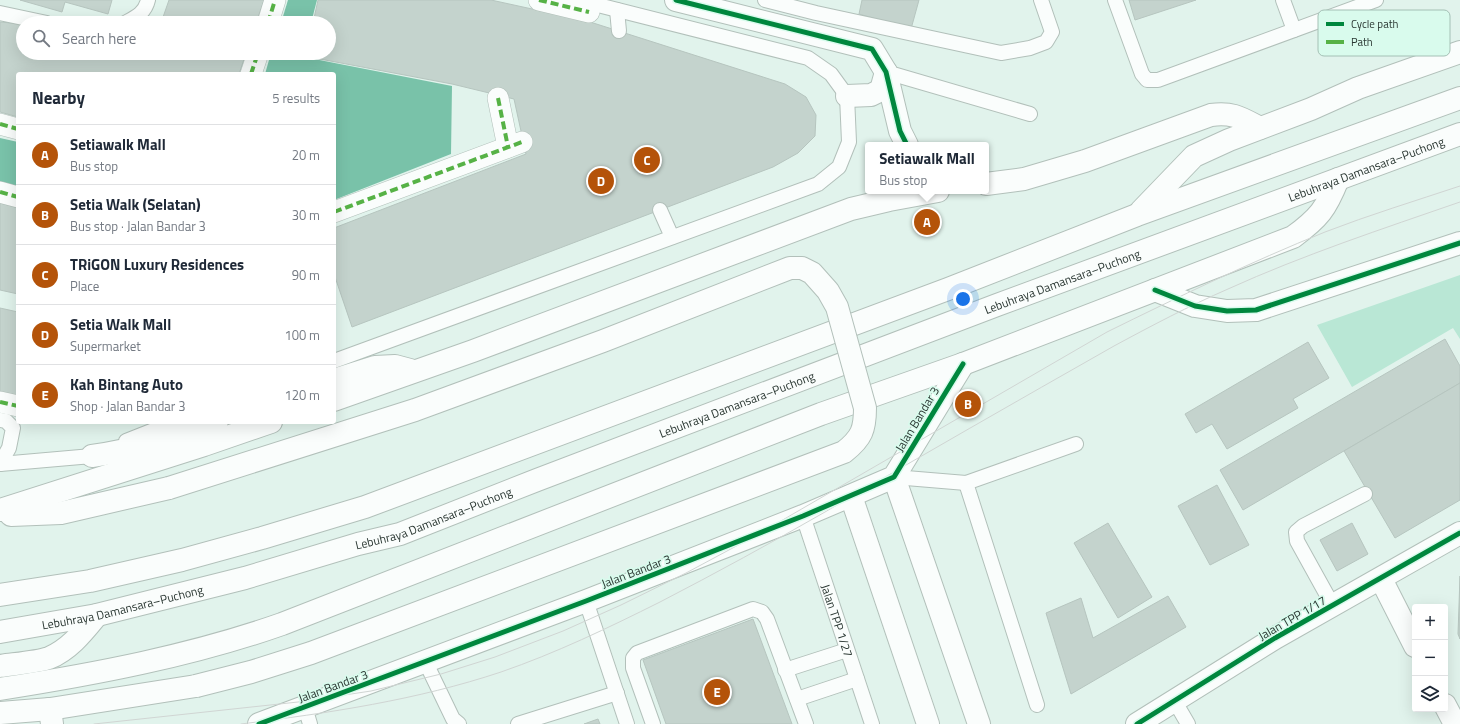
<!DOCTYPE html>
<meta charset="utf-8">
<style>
:root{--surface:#fff;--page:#f2f2f3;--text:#1f2937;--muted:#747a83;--line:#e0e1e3;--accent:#b45309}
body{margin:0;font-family:"Titillium Web",sans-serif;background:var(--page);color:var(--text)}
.controls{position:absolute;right:12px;bottom:12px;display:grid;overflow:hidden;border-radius:4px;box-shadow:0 4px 16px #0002}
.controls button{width:36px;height:36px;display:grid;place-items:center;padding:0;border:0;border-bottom:1px solid var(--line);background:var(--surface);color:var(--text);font:20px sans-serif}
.you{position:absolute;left:963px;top:299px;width:14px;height:14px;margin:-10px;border:3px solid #fff;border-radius:50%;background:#1a73e8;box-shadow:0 0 0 6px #1a73e833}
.badge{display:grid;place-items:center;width:26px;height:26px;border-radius:50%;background:var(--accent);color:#fff;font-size:13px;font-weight:700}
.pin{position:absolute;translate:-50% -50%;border:2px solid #fff;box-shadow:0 1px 4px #0006}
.popup{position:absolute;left:865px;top:142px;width:124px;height:52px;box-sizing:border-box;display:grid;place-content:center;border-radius:4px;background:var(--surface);filter:drop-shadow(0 1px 3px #0005);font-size:13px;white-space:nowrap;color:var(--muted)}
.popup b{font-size:15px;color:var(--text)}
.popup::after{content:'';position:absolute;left:50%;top:100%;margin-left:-8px;border:8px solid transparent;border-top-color:var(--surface)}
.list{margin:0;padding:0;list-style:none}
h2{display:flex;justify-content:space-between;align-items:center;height:52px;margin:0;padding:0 16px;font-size:17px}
h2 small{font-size:13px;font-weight:400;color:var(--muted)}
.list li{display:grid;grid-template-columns:26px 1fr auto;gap:12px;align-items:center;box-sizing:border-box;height:60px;padding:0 16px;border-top:1px solid var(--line)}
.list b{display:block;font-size:15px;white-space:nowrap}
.list p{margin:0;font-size:13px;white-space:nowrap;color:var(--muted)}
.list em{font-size:13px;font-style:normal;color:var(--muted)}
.icon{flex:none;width:22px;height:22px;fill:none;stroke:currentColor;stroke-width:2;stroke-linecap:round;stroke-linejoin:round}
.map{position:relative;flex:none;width:1460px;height:724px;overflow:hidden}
.search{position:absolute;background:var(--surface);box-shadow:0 4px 16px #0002;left:16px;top:16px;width:320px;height:44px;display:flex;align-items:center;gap:10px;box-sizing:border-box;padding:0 14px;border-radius:22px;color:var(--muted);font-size:15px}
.panel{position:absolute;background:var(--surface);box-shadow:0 4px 16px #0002;left:16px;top:72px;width:320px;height:352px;border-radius:4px}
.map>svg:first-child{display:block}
.green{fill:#b9e7d5}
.water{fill:#79c2a9}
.building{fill:#c4d3cd;stroke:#b6c5bf}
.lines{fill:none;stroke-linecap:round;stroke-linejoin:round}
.service-casing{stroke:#b2c0ba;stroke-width:16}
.pedestrian-casing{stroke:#b2c0ba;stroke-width:22}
.minor-casing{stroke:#b2c0ba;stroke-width:24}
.motorway-casing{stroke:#b2c0ba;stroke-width:24}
.service{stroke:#fafdfc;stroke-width:14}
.pedestrian{stroke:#fafdfc;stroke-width:21}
.minor{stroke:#fafdfc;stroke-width:22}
.motorway{stroke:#fafdfc;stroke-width:22}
.tram{stroke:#d0d5d3;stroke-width:1}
.motorway-bridge-casing{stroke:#b2c0ba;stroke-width:24;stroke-linecap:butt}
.motorway-bridge{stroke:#fafdfc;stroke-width:22}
.quiet{stroke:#56b246;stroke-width:4;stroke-dasharray:8 4;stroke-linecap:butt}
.cycleway-casing{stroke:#d9fbed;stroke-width:8}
.cycleway{stroke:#00873e;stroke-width:5}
.labels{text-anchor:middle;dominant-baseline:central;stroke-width:3.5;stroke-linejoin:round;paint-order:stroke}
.street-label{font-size:12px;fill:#2a3732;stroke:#d9fbed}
.key{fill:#d9fbed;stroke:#a4c0b5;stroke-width:1}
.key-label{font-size:11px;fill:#2a3732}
</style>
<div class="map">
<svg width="1460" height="724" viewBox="0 0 1460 724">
<rect width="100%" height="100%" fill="#e1f3ec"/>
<!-- green -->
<polygon class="green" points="1460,275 1460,339 1453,328 1352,387 1317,325"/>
<!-- water -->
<g class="water">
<polygon points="288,0 317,0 311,23 281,23"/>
<polygon points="271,53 305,53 304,57 452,86 451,154 334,200 334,74 265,74"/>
<polygon points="0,138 18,142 18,187 0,182"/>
</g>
<!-- building -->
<g class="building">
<polygon points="20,0 112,0 108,14 65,2 62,12"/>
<polygon points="169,0 264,0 256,23 161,23"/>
<polygon points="318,0 491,0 587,21 785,84 806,97 816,115 815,136 798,153 773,167 352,327 334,274 334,228 526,154 514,99 452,84 304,56 305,53 329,53 329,23 313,23"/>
<polygon points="862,0 919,0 911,29 859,14"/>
<polygon points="1129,0 1196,0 1135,20"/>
<polygon points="0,22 23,24 23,53 95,53 107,58 116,53 246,53 239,74 18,74 18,117 0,112"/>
<polygon points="0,203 18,208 18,294 0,290"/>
<polygon points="0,308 18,312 18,400 0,396"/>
<polygon points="1445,339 1460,366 1460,383 1243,510 1220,470"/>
<polygon points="1308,342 1329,378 1293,399 1298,408 1227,449 1212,424 1196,433 1185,414"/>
<polygon points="1460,383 1460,500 1395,538 1344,451"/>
<polygon points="1217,485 1249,545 1210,565 1178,506"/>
<polygon points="1108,523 1152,597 1118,618 1074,543"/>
<polygon points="1352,523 1368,554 1337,571 1320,540"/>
<polygon points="1460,576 1460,639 1458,634"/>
<polygon points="1168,596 1186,627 1071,694 1046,613 1081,598 1093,638"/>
<polygon points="753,619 792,724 666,724 643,660"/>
<polygon points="598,719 600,724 584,724"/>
</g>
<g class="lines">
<defs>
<g id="service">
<polyline points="765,0 816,13 1001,53 1030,48 1046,42 1052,32 1041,0"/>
<polyline points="1115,0 1142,74 1147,80 1158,80 1376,0"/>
<polyline points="1283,0 1294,30"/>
<polyline points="617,10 619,31"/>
<polyline points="0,13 47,23"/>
<path d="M125,23C136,17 145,13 148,0"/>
<polyline points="886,72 1030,114"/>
<polyline points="660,210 672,237"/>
<polyline points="334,361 818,184 839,167 849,142 847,96 831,74 808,58 578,0"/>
<polyline points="0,420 6,421 13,428 9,448 0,464"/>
<polyline points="126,441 174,422"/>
<polyline points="0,464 92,456 99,452"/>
<polyline points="894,477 966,483 1076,444"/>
<polyline points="966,483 1037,705"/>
<path id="s1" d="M803,516L872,724"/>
<polyline points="586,601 627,724"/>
<polyline points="1333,606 1297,541 1296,532 1303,526 1365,494"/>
<polyline points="426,663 453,719 459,724"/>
<polyline points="785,670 847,650"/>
<polyline points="797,699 857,679"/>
<polyline points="1174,700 1188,724"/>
<polyline points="305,707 310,724"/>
<polyline points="518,724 617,693"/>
<polyline points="653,724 633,668 633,658 637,653 753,609 762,612 767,619 806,724"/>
</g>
<g id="pedestrian">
<polyline points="539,0 589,12"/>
<polyline points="268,23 275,0"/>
<polyline points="251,74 258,53"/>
<polyline points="498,98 508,147"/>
<polyline points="0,124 18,129"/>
<polyline points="0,192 18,197"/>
<polyline points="334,212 522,142"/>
<polyline points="0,402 18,406"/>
</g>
<g id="minor">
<polyline points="676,0 872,49 886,72 900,131 907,145"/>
<polyline points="847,96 871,95 881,90 886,72"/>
<polyline points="1155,290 1195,306 1227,311 1256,310 1460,243"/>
<polyline points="894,477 979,724"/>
<polyline points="851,496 928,724"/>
<polyline points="1381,579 1415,646"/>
<polyline points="1445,705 1455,724"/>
<polyline points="50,709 52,724"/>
<polyline points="259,724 586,601 803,516 894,477 963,364"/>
<polyline points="1137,724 1275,638 1460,533"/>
</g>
<g id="motorway">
<path d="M986,184L1024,179L1085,161L1211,115C1233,112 1241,118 1260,128"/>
<polyline points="1141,211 1194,156 1229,140 1311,109 1358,88 1460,52"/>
<polyline points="334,380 375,367 395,366 410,370"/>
<polyline points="334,400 473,351 851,209 889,200 938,191"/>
<path d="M92,456C134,450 177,437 217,422"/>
<polyline points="0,510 204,445 271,422"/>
<polyline points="11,515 61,513 169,488"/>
<polyline points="0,595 90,581 182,560 262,538 365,507 948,289 1137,215 1460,98"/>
<path id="s2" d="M0,632L97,615L245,578L358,544L400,534L537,480L997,305L1460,134"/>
<path d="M0,666C13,664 38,662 49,658C70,649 83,632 97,615"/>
<path d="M0,689C95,674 191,656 282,624L821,414L963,364L1293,237C1319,218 1326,209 1338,179"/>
<polyline points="0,713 50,709 196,686"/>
</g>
</defs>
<!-- service casing -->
<use href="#service" class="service-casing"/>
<!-- pedestrian casing -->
<use href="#pedestrian" class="pedestrian-casing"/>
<!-- minor casing -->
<use href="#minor" class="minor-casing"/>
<!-- motorway casing -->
<use href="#motorway" class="motorway-casing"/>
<!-- service -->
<use href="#service" class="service"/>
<!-- pedestrian -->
<use href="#pedestrian" class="pedestrian"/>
<!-- minor -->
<use href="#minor" class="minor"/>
<!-- motorway -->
<use href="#motorway" class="motorway"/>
<!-- tram -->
<g class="tram">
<path d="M94,724L298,702L371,691L441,674L495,657L563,631L621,605L686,573L755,536L1107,332C1178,297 1251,262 1325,232C1369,215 1415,201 1460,186"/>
<path d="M241,724C329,713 417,700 501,672C556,653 608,628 660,602C716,573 771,543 825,512C921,456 1017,401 1114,346C1151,326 1189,306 1228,289C1303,255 1382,229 1460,202"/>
</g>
<defs>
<path id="motorway-bridge" d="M169,488L415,410L603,341L790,268H802L812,273L828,291L837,307L865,408C865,429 862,438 844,452L311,653L251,672L196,686"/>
</defs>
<!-- motorway-bridge casing -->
<use href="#motorway-bridge" class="motorway-bridge-casing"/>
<!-- motorway-bridge -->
<use href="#motorway-bridge" class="motorway-bridge"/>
<!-- quiet -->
<g class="quiet">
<polyline points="539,0 589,12"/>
<polyline points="268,23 275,0"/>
<polyline points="251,74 258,53"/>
<polyline points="498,98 508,147"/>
<polyline points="0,124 18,129"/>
<polyline points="0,192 18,197"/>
<polyline points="334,212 522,142"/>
<polyline points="0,402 18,406"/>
</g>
<defs>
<g id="cycleway">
<polyline points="676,0 872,49 886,72 900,131 907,145"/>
<polyline points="1155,290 1195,306 1227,311 1256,310 1460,243"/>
<polyline points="259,724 586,601 803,516 894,477 963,364"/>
<polyline points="1137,724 1275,638 1460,533"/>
</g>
</defs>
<!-- cycleway casing -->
<use href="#cycleway" class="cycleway-casing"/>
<!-- cycleway -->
<use href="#cycleway" class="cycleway"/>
</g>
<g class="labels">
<!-- street labels -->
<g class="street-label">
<text stroke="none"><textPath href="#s2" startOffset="1445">Lebuhraya Damansara–Puchong</textPath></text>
<text stroke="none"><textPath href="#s2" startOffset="1121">Lebuhraya Damansara–Puchong</textPath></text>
<text stroke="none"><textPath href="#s2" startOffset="773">Lebuhraya Damansara–Puchong</textPath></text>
<text transform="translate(917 419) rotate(-59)">Jalan Bandar 3</text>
<text stroke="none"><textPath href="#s2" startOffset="449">Lebuhraya Damansara–Puchong</textPath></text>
<text transform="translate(636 571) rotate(-21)">Jalan Bandar 3</text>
<text stroke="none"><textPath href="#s2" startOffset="125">Lebuhraya Damansara–Puchong</textPath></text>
<text transform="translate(1292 618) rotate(-30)">Jalan TPP 1/17</text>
<text stroke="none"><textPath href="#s1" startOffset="110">Jalan TPP 1/27</textPath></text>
<text transform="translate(333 686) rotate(-20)">Jalan Bandar 3</text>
</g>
</g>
<!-- legend -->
<rect x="1318" y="10" width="132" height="46" rx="6" class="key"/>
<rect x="1326" y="22" width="18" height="4" fill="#00873e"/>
<rect x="1326" y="40" width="18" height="4" fill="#56b246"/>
<g class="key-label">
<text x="1351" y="28">Cycle path</text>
<text x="1351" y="46">Path</text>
</g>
</svg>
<div class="controls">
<button>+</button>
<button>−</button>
<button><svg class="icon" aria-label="layers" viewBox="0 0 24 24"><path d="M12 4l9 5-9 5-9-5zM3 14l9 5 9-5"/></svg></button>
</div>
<div class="you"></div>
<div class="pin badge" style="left:927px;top:222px">A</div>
<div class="popup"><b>Setiawalk Mall</b>Bus stop</div>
<div class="pin badge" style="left:968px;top:404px">B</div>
<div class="pin badge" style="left:647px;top:160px">C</div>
<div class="pin badge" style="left:601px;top:181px">D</div>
<div class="pin badge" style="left:717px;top:692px">E</div>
<div class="search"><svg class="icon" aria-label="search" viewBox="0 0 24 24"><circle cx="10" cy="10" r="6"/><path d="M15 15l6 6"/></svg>Search here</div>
<section class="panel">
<h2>Nearby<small>5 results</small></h2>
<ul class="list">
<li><span class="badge">A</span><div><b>Setiawalk Mall</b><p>Bus stop</p></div><em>20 m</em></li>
<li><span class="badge">B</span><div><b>Setia Walk (Selatan)</b><p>Bus stop · Jalan Bandar 3</p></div><em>30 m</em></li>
<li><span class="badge">C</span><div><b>TRiGON Luxury Residences</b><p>Place</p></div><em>90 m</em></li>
<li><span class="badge">D</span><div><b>Setia Walk Mall</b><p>Supermarket</p></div><em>100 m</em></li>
<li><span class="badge">E</span><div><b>Kah Bintang Auto</b><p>Shop · Jalan Bandar 3</p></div><em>120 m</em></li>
</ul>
</section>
</div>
